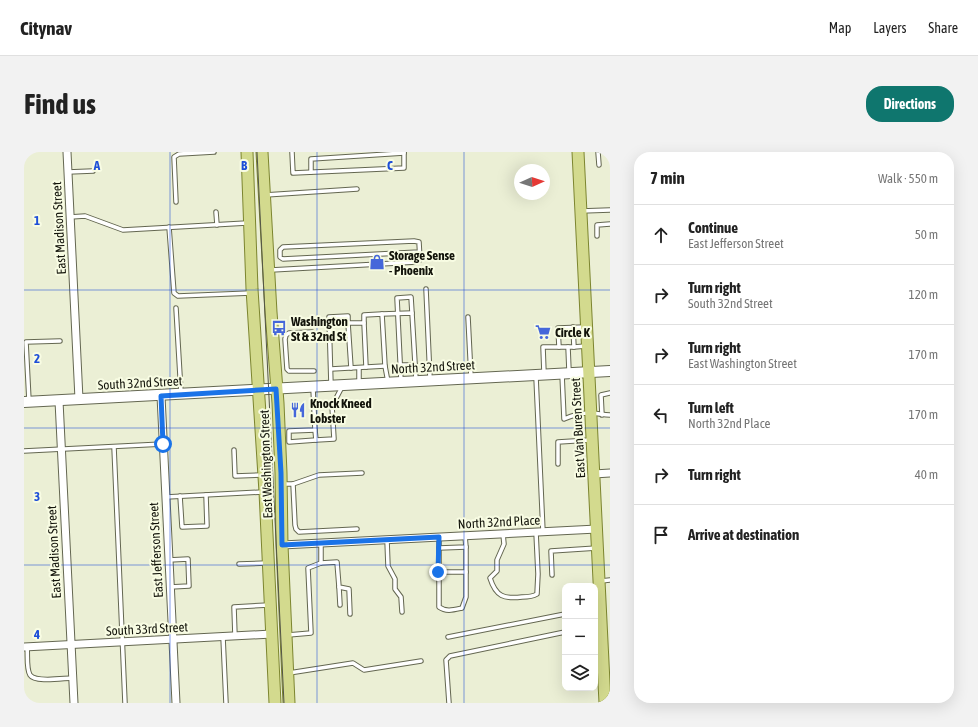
<!DOCTYPE html>
<meta charset="utf-8">
<style>
:root{--surface:#fff;--page:#f2f2f2;--text:#222;--muted:#767676;--line:#e0e0e0;--accent:#0f766e}
body{margin:0;font-family:"Asap Condensed",sans-serif;background:var(--page);color:var(--text)}
.controls{position:absolute;right:12px;bottom:12px;display:grid;overflow:hidden;border-radius:8px;box-shadow:0 4px 16px #0002}
.controls button{width:36px;height:36px;display:grid;place-items:center;padding:0;border:0;border-bottom:1px solid var(--line);background:var(--surface);color:var(--text);font:20px sans-serif}
.compass{position:absolute;left:490px;top:12px;width:36px;height:36px;border-radius:50%;background:var(--surface);box-shadow:0 4px 16px #0002;rotate:87deg}
.stop{position:absolute;width:12px;height:12px;margin:-9px;border:3px solid #1a73e8;border-radius:50%;background:#fff}
.stop.end{background:#1a73e8;border-color:#fff;box-shadow:0 1px 4px #0008}
.list{margin:0;padding:0;list-style:none}
h2{display:flex;justify-content:space-between;align-items:center;height:52px;margin:0;padding:0 16px;font-size:17px}
h2 small{font-size:13px;font-weight:400;color:var(--muted)}
.list li{display:grid;grid-template-columns:26px 1fr auto;gap:12px;align-items:center;box-sizing:border-box;height:60px;padding:0 16px;border-top:1px solid var(--line)}
.list b{display:block;font-size:15px;white-space:nowrap}
.list p{margin:0;font-size:13px;white-space:nowrap;color:var(--muted)}
.list em{font-size:13px;font-style:normal;color:var(--muted)}
.icon{flex:none;width:22px;height:22px;fill:none;stroke:currentColor;stroke-width:2;stroke-linecap:round;stroke-linejoin:round}
.map{position:relative;flex:none;width:586px;height:551px;overflow:hidden;border-radius:16px}
header{display:flex;align-items:center;gap:24px;box-sizing:border-box;height:56px;padding:0 20px;background:var(--surface);border-bottom:1px solid var(--line)}
header strong{font-size:19px}
nav{display:flex;gap:22px;margin-inline-start:auto;font-size:14px}
.intro{display:flex;align-items:center;justify-content:space-between;box-sizing:border-box;height:96px;padding:0 24px}
h1{margin:0;font-size:28px}
.button{padding:10px 18px;border-radius:16px;background:var(--accent);color:#fff;font-size:14px;font-weight:700}
main{display:flex;gap:24px;padding:0 24px}
aside{flex:1;background:var(--surface);border-radius:16px;box-shadow:0 4px 16px #0002}
.map>svg:first-child{display:block}
.lines{fill:none;stroke-linecap:round;stroke-linejoin:round}
.service-casing{stroke:#646751;stroke-width:5.5}
.minor-casing{stroke:#646751;stroke-width:9}
.secondary-casing{stroke:#646751;stroke-width:12}
.primary-casing{stroke:#7c852f;stroke-width:13}
.service{stroke:#fff;stroke-width:3.5}
.minor{stroke:#fff;stroke-width:7}
.secondary{stroke:#fff;stroke-width:10}
.primary{stroke:#d3da8e;stroke-width:11}
.tram{stroke:#535547;stroke-width:1}
.route{stroke:#1a73e8;stroke-width:5}
.grid{fill:none;stroke:#1d4ed8;stroke-width:1;stroke-opacity:0.55}
.labels{text-anchor:middle;dominant-baseline:central;stroke-width:4;stroke-linejoin:round;paint-order:stroke}
.street-label{font-size:13px;fill:#12130a;stroke:#f8fce3}
.poi-label{font-size:13px;font-weight:bold;fill:#12130a;stroke:#f8fce3;text-anchor:start}
.grid-label{font-size:13px;text-anchor:middle;font-weight:bold;fill:#1d4ed8;stroke:#f8fce3;stroke-width:4;stroke-linejoin:round;paint-order:stroke}
</style>
<header>
<strong>Citynav</strong>
<nav><a>Map</a><a>Layers</a><a>Share</a></nav>
</header>
<div class="intro"><h1>Find us</h1><a class="button">Directions</a></div>
<main>
<div class="map">
<svg width="586" height="551" viewBox="0 0 586 551">
<rect width="100%" height="100%" fill="#ebefd5"/>
<g class="lines">
<defs>
<g id="service">
<polyline points="268,0 269,21 380,16 380,0"/>
<polyline points="574,0 575,13"/>
<polyline points="44,20 69,19"/>
<polyline points="287,20 287,7 380,1"/>
<polyline points="241,43 333,37"/>
<polyline points="152,50 150,5 155,2 190,0"/>
<polyline points="557,59 586,58"/>
<polyline points="192,60 193,73"/>
<polyline points="46,65 61,64 99,78 223,71"/>
<polyline points="145,75 150,141 154,144 227,141"/>
<polyline points="573,84 573,73 586,72"/>
<polyline points="247,118 392,110 396,108 395,90 390,89 259,95 256,98 256,105 259,107 395,100"/>
<polyline points="402,137 406,227"/>
<polyline points="152,156 157,241"/>
<polyline points="358,162 388,161 392,228"/>
<polyline points="444,165 447,225"/>
<polyline points="324,171 327,216"/>
<polyline points="340,171 342,215"/>
<polyline points="288,180 265,181 262,183 261,187 263,217 265,219 290,219"/>
<polyline points="535,195 550,195 549,175"/>
<polyline points="544,195 545,219"/>
<polyline points="550,195 562,194"/>
<polyline points="376,213 391,213"/>
<polyline points="335,216 335,230"/>
<polyline points="307,217 361,214"/>
<polyline points="520,221 519,195 535,195 534,176 561,175"/>
<path d="M538,222L540,267C549,263 557,261 566,261C573,261 579,263 586,263"/>
<polyline points="512,225 519,380"/>
<polyline points="377,229 373,146 387,145 388,161"/>
<polyline points="307,233 305,165 324,164 324,171 340,171 340,163 358,162 361,214 364,230"/>
<polyline points="289,236 291,278 265,279 265,290 292,288"/>
<polyline points="5,249 2,190 36,189"/>
<polyline points="578,263 577,243 586,241"/>
<polyline points="291,278 292,288 310,287 308,254 318,235"/>
<polyline points="90,295 101,551"/>
<polyline points="210,298 211,324 238,323"/>
<polyline points="0,299 139,292"/>
<polyline points="534,312 534,290 566,288"/>
<polyline points="258,332 269,332 271,373 272,377 275,380 333,377"/>
<polyline points="269,332 295,323 338,321"/>
<polyline points="156,344 158,375 183,374 182,343"/>
<polyline points="142,345 239,340"/>
<path d="M479,382L480,392L473,408V419L466,426C472,445 480,447 498,445C503,445 508,445 513,442L514,422L512,380"/>
<polyline points="415,386 415,396 442,395 441,384"/>
<polyline points="363,388 364,414 371,427 371,437 377,445 378,460"/>
<path d="M415,396V455C422,460 429,458 438,456L442,445V395"/>
<polyline points="145,408 164,407 165,434 146,435"/>
<polyline points="297,411 313,410 315,435 325,437 326,462"/>
<polyline points="215,412 243,411"/>
<polyline points="414,420 442,420"/>
<polyline points="528,423 527,399 573,396"/>
<polyline points="577,429 586,428"/>
<polyline points="315,435 316,453"/>
<polyline points="264,483 287,481 284,416 297,411 297,391"/>
<polyline points="211,484 210,455 245,453"/>
<polyline points="199,485 202,551"/>
<polyline points="424,485 541,462"/>
<path d="M3,495C4,503 2,516 6,523C11,531 40,526 49,526"/>
<polyline points="265,521 329,511 340,518 397,509"/>
<polyline points="425,551 422,508 426,504 541,480"/>
</g>
<g id="minor">
<polyline points="43,0 55,247"/>
<polyline points="137,244 152,551"/>
<polyline points="35,249 50,551"/>
<polyline points="570,322 586,321"/>
<polyline points="258,393 573,377"/>
<polyline points="0,495 248,482"/>
</g>
<polyline id="secondary" points="0,250 586,219"/>
<g id="primary">
<polyline points="223,0 228,137 241,340 251,551"/>
<polyline points="238,0 247,160 254,251 257,321 258,393 265,551"/>
<polyline points="554,0 581,551"/>
</g>
</defs>
<!-- service casing -->
<use href="#service" class="service-casing"/>
<!-- minor casing -->
<use href="#minor" class="minor-casing"/>
<!-- secondary casing -->
<use href="#secondary" class="secondary-casing"/>
<!-- primary casing -->
<use href="#primary" class="primary-casing"/>
<!-- service -->
<use href="#service" class="service"/>
<!-- minor -->
<use href="#minor" class="minor"/>
<!-- secondary -->
<use href="#secondary" class="secondary"/>
<!-- primary -->
<use href="#primary" class="primary"/>
<!-- tram -->
<polyline class="tram" points="233,0 260,551"/>
</g>
<g class="lines">
<!-- route -->
<polyline class="route" points="139,292 137,244 252,237 257,321 258,393 415,385 414,420"/>
</g>
<!-- grid -->
<path class="grid" d="M146,0V551M293,0V551M440,0V551M0,138H586M0,276H586M0,413H586"/>
<!-- icons -->
<defs>
<symbol id="shop-bare" viewBox="-9 -9 18 18"><path d="M-5-2.5h2.3a2.7 3.5 0 0 1 5.4 0H5L5.5 6h-11ZM-1.5-2.5h3a1.5 2.3 0 0 0-3 0Z" fill="#4567da" stroke="#f8fce3" stroke-width="2.5" paint-order="stroke"/></symbol>
<symbol id="bus-bare" viewBox="-9 -9 18 18"><path d="M-5-6H5V4H4V6H2V4H-2V6H-4V4H-5ZM-3.5-4V0h7V-4ZM-3.5 1.2v1.5H-2V1.2ZM2 1.2v1.5H3.5V1.2Z" fill="#4567da" stroke="#f8fce3" stroke-width="2.5" paint-order="stroke"/></symbol>
<symbol id="supermarket-bare" viewBox="-9 -9 18 18"><path d="M-6-5.5h2.5l.6 2H6L4.5 2H-2.5L-4.4-4H-6ZM-1.5 3.2a1.3 1.3 0 1 0 .1 0ZM3 3.2a1.3 1.3 0 1 0 .1 0Z" fill="#4567da" stroke="#f8fce3" stroke-width="2.5" paint-order="stroke"/></symbol>
<symbol id="restaurant-bare" viewBox="-9 -9 18 18"><path d="M-5-6h1v4h1v-4h1v4h1v-4h1v5L-1.5 .5V6h-2V.5L-5-1ZM5-6V6H3V1.5H1.5Q1.5-4 5-6Z" fill="#4567da" stroke="#f8fce3" stroke-width="2.5" paint-order="stroke"/></symbol>
</defs>
<g fill-rule="evenodd">
<use href="#shop-bare" x="342" y="99" width="22" height="22"/>
<use href="#bus-bare" x="244" y="165" width="22" height="22"/>
<use href="#supermarket-bare" x="508" y="169" width="22" height="22"/>
<use href="#restaurant-bare" x="263" y="247" width="22" height="22"/>
</g>
<g class="labels">
<!-- street labels -->
<g class="street-label">
<text transform="translate(35 76) rotate(-93)">East Madison Street</text>
<text transform="translate(409 215) rotate(-3)">North 32nd Street</text>
<text transform="translate(116 231) rotate(-3)">South 32nd Street</text>
<text transform="translate(554 276) rotate(-93)">East Van Buren Street</text>
<text transform="translate(242 312) rotate(-92)">East Washington Street</text>
<text transform="translate(475 370) rotate(-3)">North 32nd Place</text>
<text transform="translate(132 398) rotate(-93)">East Jefferson Street</text>
<text transform="translate(30 400) rotate(-93)">East Madison Street</text>
<text transform="translate(123 477) rotate(-3)">South 33rd Street</text>
</g>
<!-- poi labels -->
<g class="poi-label">
<text x="365" y="103">Storage Sense<tspan x="365" dy="15">- Phoenix</tspan></text>
<text x="267" y="169">Washington<tspan x="267" dy="15">St &amp; 32nd St</tspan></text>
<text x="531" y="180">Circle K</text>
<text x="286" y="251">Knock Kneed<tspan x="286" dy="15">Lobster</tspan></text>
</g>
</g>
<g class="grid-label">
<text x="73" y="18">A</text>
<text x="220" y="18">B</text>
<text x="366" y="18">C</text>
<text x="13" y="73">1</text>
<text x="13" y="211">2</text>
<text x="13" y="349">3</text>
<text x="13" y="487">4</text>
</g>
</svg>
<div class="controls">
<button>+</button>
<button>−</button>
<button><svg class="icon" aria-label="layers" viewBox="0 0 24 24"><path d="M12 4l9 5-9 5-9-5zM3 14l9 5 9-5"/></svg></button>
</div>
<svg class="compass" viewBox="-18 -18 36 36"><path d="M0-13l5 13h-10z" fill="#e53935"/><path d="M0 13l5-13h-10z" fill="#767676"/></svg>
<div class="stop" style="left:139px;top:292px"></div>
<div class="stop end" style="left:414px;top:420px"></div>
</div>
<aside>
<h2>7 min<small>Walk · 550 m</small></h2>
<ul class="list">
<li><svg class="icon" aria-label="ahead" viewBox="0 0 24 24"><path d="M12 20V5M6 11l6-6 6 6"/></svg><div><b>Continue</b><p>East Jefferson Street</p></div><em>50 m</em></li>
<li><svg class="icon" aria-label="right" viewBox="0 0 24 24"><path d="M7 20v-9h11M14 6l5 5-5 5"/></svg><div><b>Turn right</b><p>South 32nd Street</p></div><em>120 m</em></li>
<li><svg class="icon" aria-label="right" viewBox="0 0 24 24"><path d="M7 20v-9h11M14 6l5 5-5 5"/></svg><div><b>Turn right</b><p>East Washington Street</p></div><em>170 m</em></li>
<li><svg class="icon" aria-label="left" viewBox="0 0 24 24"><path d="M17 20v-9H6M10 6l-5 5 5 5"/></svg><div><b>Turn left</b><p>North 32nd Place</p></div><em>170 m</em></li>
<li><svg class="icon" aria-label="right" viewBox="0 0 24 24"><path d="M7 20v-9h11M14 6l5 5-5 5"/></svg><div><b>Turn right</b></div><em>40 m</em></li>
<li><svg class="icon" aria-label="arrive" viewBox="0 0 24 24"><path d="M6 21V4h12l-3 4 3 4H6"/></svg><div><b>Arrive at destination</b></div></li>
</ul>
</aside>
</main>
